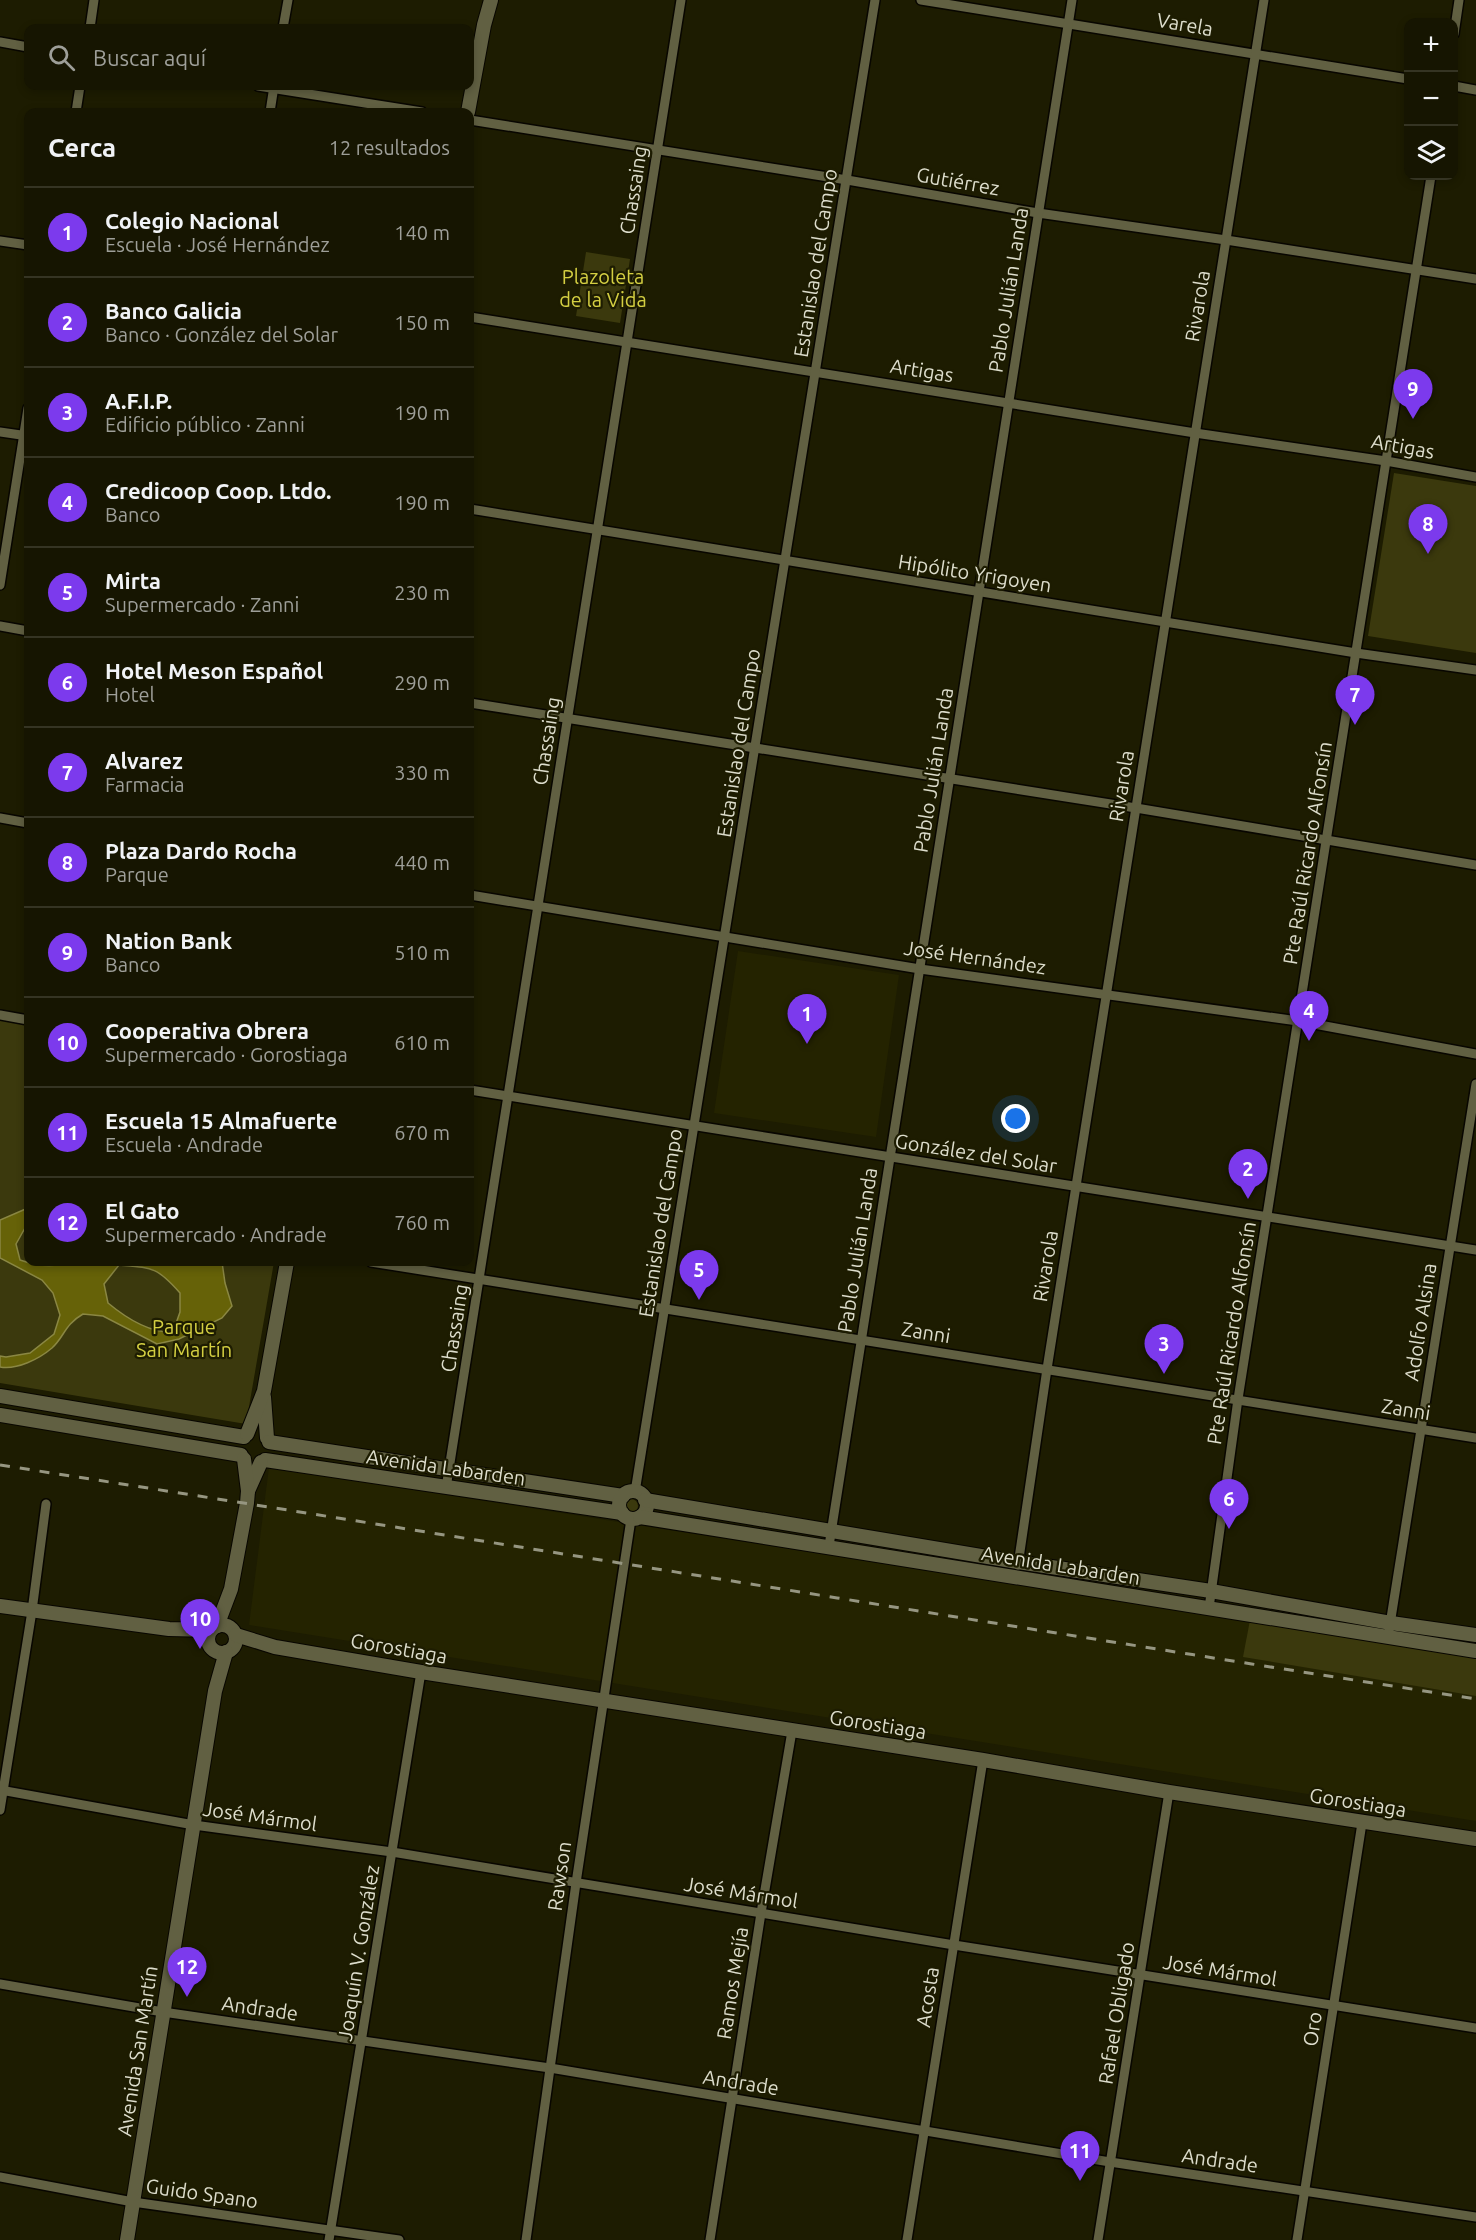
<!DOCTYPE html>
<html lang="es">
<meta charset="utf-8">
<style>
:root{--surface:#161501;--page:#1f1e0b;--text:#f1f3f6;--muted:#9e9f99;--line:#353423;--accent:#7c3aed}
body{margin:0;font-family:Ubuntu,sans-serif;background:var(--page);color:var(--text)}
.controls{position:absolute;right:18px;top:18px;display:grid;overflow:hidden;border-radius:12px;box-shadow:0 3px 9px #0003}
.controls button{width:54px;height:54px;display:grid;place-items:center;padding:0;border:0;border-bottom:2px solid var(--line);background:var(--surface);color:var(--text);font:30px sans-serif}
.you{position:absolute;left:1016px;top:1119px;width:21px;height:21px;margin:-15px;border:4px solid #fff;border-radius:50%;background:#1a73e8;box-shadow:0 0 0 9px #1a73e833}
.badge{display:grid;place-items:center;width:39px;height:39px;border-radius:50%;background:var(--accent);color:#fff;font-size:20px;font-weight:700}
.pin{position:absolute;translate:-50% -50px;filter:drop-shadow(0 2px 3px #0008)}
.pin::after{content:'';position:absolute;top:32px;width:21px;height:18px;background:inherit;clip-path:polygon(0 0,100% 0,50% 100%)}
.list{margin:0;padding:0;list-style:none}
h2{display:flex;justify-content:space-between;align-items:center;height:78px;margin:0;padding:0 24px;font-size:26px}
h2 small{font-size:20px;font-weight:400;color:var(--muted)}
.list li{display:grid;grid-template-columns:39px 1fr auto;gap:18px;align-items:center;box-sizing:border-box;height:90px;padding:0 24px;border-top:2px solid var(--line)}
.list b{display:block;font-size:22px;white-space:nowrap}
.list p{margin:0;font-size:20px;white-space:nowrap;color:var(--muted)}
.list em{font-size:20px;font-style:normal;color:var(--muted)}
.icon{flex:none;width:33px;height:33px;fill:none;stroke:currentColor;stroke-width:2;stroke-linecap:round;stroke-linejoin:round}
.map{position:relative;flex:none;width:1476px;height:2240px;overflow:hidden}
.search{position:absolute;background:var(--surface);box-shadow:0 3px 9px #0003;left:24px;top:24px;width:450px;height:66px;display:flex;align-items:center;gap:15px;box-sizing:border-box;padding:0 21px;border-radius:12px;color:var(--muted);font-size:22px}
.panel{position:absolute;background:var(--surface);box-shadow:0 3px 9px #0003;left:24px;top:108px;width:450px;height:1158px;border-radius:12px}
.map>svg:first-child{display:block}
.built{fill:#242300}
.green{fill:#3b390d}
.water{fill:#666208;stroke:#8a8743;stroke-width:1.5;fill-rule:evenodd}
.lines{fill:none;stroke-linecap:round;stroke-linejoin:round}
.street-casing{stroke:#080600;stroke-width:12}
.secondary-casing{stroke:#080600;stroke-width:16}
.street{stroke:#616042;stroke-width:9}
.secondary{stroke:#616042;stroke-width:14}
.rail{stroke:#969681;stroke-width:3;stroke-dasharray:10 10;stroke-linecap:butt}
.labels{text-anchor:middle;dominant-baseline:central;stroke-width:4.5;stroke-linejoin:round;paint-order:stroke}
.street-label{font-size:20px;fill:#ddc;stroke:#1d1c01}
.park-label{font-size:20px;fill:#d4cf42;stroke:#1d1c01}
</style>
<div class="map">
<svg width="1476" height="2240" viewBox="0 0 1476 2240">
<rect width="100%" height="100%" fill="#1d1c01"/>
<!-- built -->
<g class="built">
<polygon points="738,951 899,975 876,1137 714,1113"/>
<polygon points="269,1467 1476,1657 1476,1821 249,1625"/>
</g>
<!-- green -->
<g class="green">
<polygon points="586,252 630,259 620,323 576,316"/>
<polygon points="1394,473 1476,486 1476,653 1368,636"/>
<polygon points="0,1016 28,1021 28,1262 274,1262 246,1424 0,1383"/>
<circle cx="631" cy="1506" r="7"/>
<polygon points="1250,1620 1476,1658 1476,1696 1243,1657"/>
</g>
<!-- water -->
<path class="water" d="M28,1208V1227L25,1228L16,1244L20,1260C37,1266 53,1268 70,1262H222L225,1283L232,1306L222,1318L179,1339L157,1344L103,1316L83,1314C64,1325 65,1336 52,1348C39,1359 17,1370 0,1367V1356L6,1357L30,1353L54,1334L60,1315L53,1293L42,1280L0,1258V1220ZM119,1265C153,1268 157,1267 180,1293V1312L173,1332C150,1333 126,1318 108,1303L104,1284Z"/>
<g class="lines">
<defs>
<g id="street">
<polyline points="921,0 1408,79"/>
<polyline points="90,28 94,0"/>
<polyline points="283,28 288,0"/>
<polyline points="1454,34 1459,0"/>
<polyline points="0,42 28,47"/>
<polyline points="258,86 422,112"/>
<polyline points="1454,86 1476,90"/>
<polyline points="76,112 80,86"/>
<polyline points="270,112 274,86"/>
<polyline points="470,120 847,180 1038,213 1226,240 1476,279"/>
<polyline points="0,241 28,245"/>
<polyline points="470,317 1195,433 1386,461 1476,477"/>
<polyline points="0,432 28,436"/>
<polyline points="470,509 1356,653 1476,670"/>
<polyline points="0,585 28,408"/>
<polyline points="0,626 28,631"/>
<polyline points="470,703 1136,808 1476,865"/>
<polyline points="0,818 28,823"/>
<polyline points="470,895 920,969 1298,1021 1476,1054"/>
<polyline points="0,1015 28,1020"/>
<polyline points="470,1090 1476,1250"/>
<polyline points="371,1262 1476,1438"/>
<polyline points="446,1488 681,0"/>
<polyline points="635,1492 875,0"/>
<polyline points="829,1546 1072,0"/>
<polyline points="1018,1565 1047,1369 1264,0"/>
<polyline points="1209,1608 1238,1399 1431,176"/>
<polyline points="1388,1637 1476,1084"/>
<polyline points="0,1790 194,1825 392,1852 954,1945 1476,2028"/>
<polyline points="0,1810 32,1611 46,1504"/>
<polyline points="0,1984 163,2012 550,2068 1110,2162 1476,2217"/>
<polyline points="0,2177 133,2202 399,2240"/>
<polyline points="329,2240 421,1672"/>
<polyline points="526,2240 576,1883 631,1519"/>
<polyline points="710,2240 761,1913 792,1731"/>
<polyline points="907,2240 983,1760"/>
<polyline points="1098,2240 1169,1792"/>
<polyline points="1297,2240 1362,1823"/>
</g>
<g id="secondary">
<polyline points="468,112 484,25 491,0"/>
<polyline points="0,1396 244,1437"/>
<polyline points="264,1397 267,1438"/>
<polyline points="0,1415 241,1455"/>
<polyline points="247,1434 264,1391 287,1262"/>
<polyline points="269,1442 623,1496"/>
<polyline points="265,1460 622,1513"/>
<polyline points="248,1491 261,1462"/>
<circle cx="633" cy="1505" r="14"/>
<polyline points="645,1500 1018,1562 1211,1591 1391,1623 1476,1635"/>
<polyline points="640,1517 1476,1651"/>
<polyline points="0,1606 169,1629 211,1630"/>
<circle cx="222" cy="1639" r="14"/>
<polyline points="217,1626 231,1589 247,1503 248,1491 244,1459"/>
<polyline points="236,1635 275,1647 421,1672 983,1760 1169,1792 1476,1839"/>
<polyline points="127,2240 215,1691 226,1652"/>
</g>
</defs>
<!-- street casing -->
<use href="#street" class="street-casing"/>
<!-- secondary casing -->
<use href="#secondary" class="secondary-casing"/>
<!-- street -->
<use href="#street" class="street"/>
<!-- secondary -->
<use href="#secondary" class="secondary"/>
<!-- rail -->
<path class="rail" d="M0,1465C492,1541 984,1623 1476,1699"/>
</g>
<g class="labels">
<!-- street labels -->
<g class="street-label">
<text transform="translate(1185 24) rotate(10)">Varela</text>
<text transform="translate(958 181) rotate(10)">Gutiérrez</text>
<text transform="translate(633 190) rotate(-81)">Chassaing</text>
<text transform="translate(815 263) rotate(-81)">Estanislao del Campo</text>
<text transform="translate(1008 290) rotate(-81)">Pablo Julián Landa</text>
<text transform="translate(1197 306) rotate(-81)">Rivarola</text>
<text transform="translate(922 370) rotate(9)">Artigas</text>
<text transform="translate(1403 446) rotate(10)">Artigas</text>
<text transform="translate(975 573) rotate(9)">Hipólito Yrigoyen</text>
<text transform="translate(546 741) rotate(-81)">Chassaing</text>
<text transform="translate(738 743) rotate(-81)">Estanislao del Campo</text>
<text transform="translate(933 770) rotate(-81)">Pablo Julián Landa</text>
<text transform="translate(1121 786) rotate(-81)">Rivarola</text>
<text transform="translate(1307 853) rotate(-81)">Pte Raúl Ricardo Alfonsín</text>
<text transform="translate(975 957) rotate(8)">José Hernández</text>
<text transform="translate(976 1153) rotate(9)">González del Solar</text>
<text transform="translate(660 1223) rotate(-81)">Estanislao del Campo</text>
<text transform="translate(857 1250) rotate(-81)">Pablo Julián Landa</text>
<text transform="translate(1045 1266) rotate(-81)">Rivarola</text>
<text transform="translate(1420 1322) rotate(-81)">Adolfo Alsina</text>
<text transform="translate(454 1328) rotate(-81)">Chassaing</text>
<text transform="translate(926 1332) rotate(9)">Zanni</text>
<text transform="translate(1231 1333) rotate(-81)">Pte Raúl Ricardo Alfonsín</text>
<text transform="translate(1406 1409) rotate(9)">Zanni</text>
<text transform="translate(446 1467) rotate(8)">Avenida Labarden</text>
<text transform="translate(1061 1565) rotate(9)">Avenida Labarden</text>
<text transform="translate(399 1648) rotate(10)">Gorostiaga</text>
<text transform="translate(878 1724) rotate(9)">Gorostiaga</text>
<text transform="translate(1358 1802) rotate(9)">Gorostiaga</text>
<text transform="translate(260 1816) rotate(8)">José Mármol</text>
<text transform="translate(559 1876) rotate(-82)">Rawson</text>
<text transform="translate(741 1892) rotate(9)">José Mármol</text>
<text transform="translate(358 1953) rotate(-81)">Joaquín V. González</text>
<text transform="translate(1220 1970) rotate(9)">José Mármol</text>
<text transform="translate(732 1983) rotate(-81)">Ramos Mejía</text>
<text transform="translate(927 1997) rotate(-81)">Acosta</text>
<text transform="translate(260 2008) rotate(8)">Andrade</text>
<text transform="translate(1116 2013) rotate(-81)">Rafael Obligado</text>
<text transform="translate(1312 2029) rotate(-81)">Oro</text>
<text transform="translate(137 2051) rotate(-81)">Avenida San Martín</text>
<text transform="translate(741 2082) rotate(9)">Andrade</text>
<text transform="translate(1220 2160) rotate(8)">Andrade</text>
<text transform="translate(202 2193) rotate(8)">Guido Spano</text>
</g>
<!-- park labels -->
<g class="park-label">
<text x="603" y="276">Plazoleta<tspan x="603" dy="23">de la Vida</tspan></text>
<text x="184" y="1326">Parque<tspan x="184" dy="23">San Martín</tspan></text>
</g>
</g>
</svg>
<div class="controls">
<button>+</button>
<button>−</button>
<button><svg class="icon" aria-label="layers" viewBox="0 0 24 24"><path d="M12 4l9 5-9 5-9-5zM3 14l9 5 9-5"/></svg></button>
</div>
<div class="you"></div>
<div class="pin badge" style="left:807px;top:1044px">1</div>
<div class="pin badge" style="left:1248px;top:1199px">2</div>
<div class="pin badge" style="left:1164px;top:1374px">3</div>
<div class="pin badge" style="left:1309px;top:1041px">4</div>
<div class="pin badge" style="left:699px;top:1300px">5</div>
<div class="pin badge" style="left:1229px;top:1529px">6</div>
<div class="pin badge" style="left:1355px;top:725px">7</div>
<div class="pin badge" style="left:1428px;top:554px">8</div>
<div class="pin badge" style="left:1413px;top:419px">9</div>
<div class="pin badge" style="left:200px;top:1649px">10</div>
<div class="pin badge" style="left:1080px;top:2181px">11</div>
<div class="pin badge" style="left:187px;top:1997px">12</div>
<div class="search"><svg class="icon" aria-label="search" viewBox="0 0 24 24"><circle cx="10" cy="10" r="6"/><path d="M15 15l6 6"/></svg>Buscar aquí</div>
<section class="panel">
<h2>Cerca<small>12 resultados</small></h2>
<ul class="list">
<li><span class="badge">1</span><div><b>Colegio Nacional</b><p>Escuela · José Hernández</p></div><em>140 m</em></li>
<li><span class="badge">2</span><div><b>Banco Galicia</b><p>Banco · González del Solar</p></div><em>150 m</em></li>
<li><span class="badge">3</span><div><b>A.F.I.P.</b><p>Edificio público · Zanni</p></div><em>190 m</em></li>
<li><span class="badge">4</span><div><b>Credicoop Coop. Ltdo.</b><p>Banco</p></div><em>190 m</em></li>
<li><span class="badge">5</span><div><b>Mirta</b><p>Supermercado · Zanni</p></div><em>230 m</em></li>
<li><span class="badge">6</span><div><b>Hotel Meson Español</b><p>Hotel</p></div><em>290 m</em></li>
<li><span class="badge">7</span><div><b>Alvarez</b><p>Farmacia</p></div><em>330 m</em></li>
<li><span class="badge">8</span><div><b>Plaza Dardo Rocha</b><p>Parque</p></div><em>440 m</em></li>
<li><span class="badge">9</span><div><b>Nation Bank</b><p>Banco</p></div><em>510 m</em></li>
<li><span class="badge">10</span><div><b>Cooperativa Obrera</b><p>Supermercado · Gorostiaga</p></div><em>610 m</em></li>
<li><span class="badge">11</span><div><b>Escuela 15 Almafuerte</b><p>Escuela · Andrade</p></div><em>670 m</em></li>
<li><span class="badge">12</span><div><b>El Gato</b><p>Supermercado · Andrade</p></div><em>760 m</em></li>
</ul>
</section>
</div>
